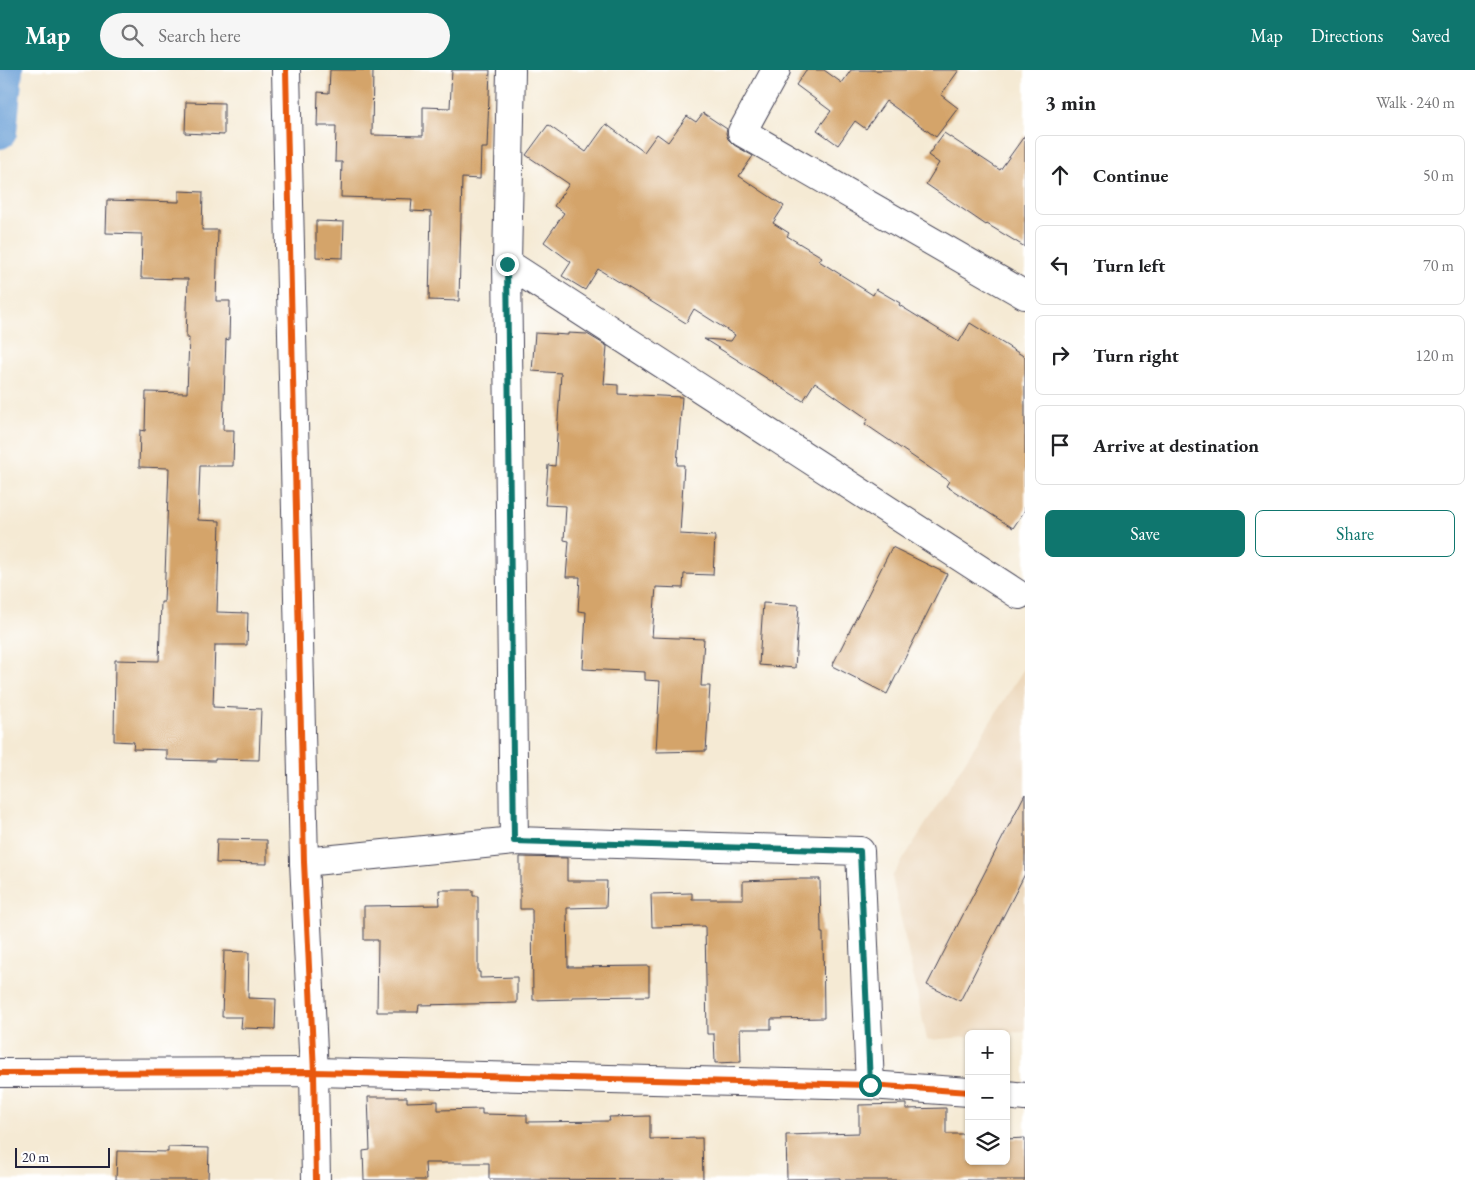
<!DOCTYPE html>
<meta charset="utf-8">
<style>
:root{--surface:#fff;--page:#f6f6f6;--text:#202124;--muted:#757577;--line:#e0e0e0;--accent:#0f766e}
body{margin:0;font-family:"EB Garamond",serif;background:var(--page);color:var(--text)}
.controls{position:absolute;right:15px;bottom:15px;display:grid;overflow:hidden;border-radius:8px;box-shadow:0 1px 4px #0004}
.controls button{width:45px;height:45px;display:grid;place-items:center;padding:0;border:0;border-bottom:1px solid var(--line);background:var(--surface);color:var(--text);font:25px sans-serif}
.scale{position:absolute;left:15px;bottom:12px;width:95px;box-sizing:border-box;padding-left:5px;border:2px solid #22223b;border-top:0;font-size:14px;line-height:18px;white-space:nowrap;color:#22223b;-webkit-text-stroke:4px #fff;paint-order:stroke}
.stop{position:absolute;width:15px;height:15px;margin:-11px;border:4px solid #0f766e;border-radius:50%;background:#fff}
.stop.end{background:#0f766e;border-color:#fff;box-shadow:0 1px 5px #0008}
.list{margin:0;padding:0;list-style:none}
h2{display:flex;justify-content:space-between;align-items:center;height:65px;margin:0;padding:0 20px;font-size:21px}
h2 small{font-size:16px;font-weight:400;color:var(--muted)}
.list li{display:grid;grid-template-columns:32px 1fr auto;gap:15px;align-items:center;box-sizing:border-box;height:80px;margin:0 10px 10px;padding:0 10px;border:1px solid var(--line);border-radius:8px}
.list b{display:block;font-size:19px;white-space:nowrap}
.list em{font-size:16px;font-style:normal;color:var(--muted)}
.actions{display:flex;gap:10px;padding:15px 20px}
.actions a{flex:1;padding:11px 0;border:1px solid var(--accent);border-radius:8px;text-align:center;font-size:18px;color:var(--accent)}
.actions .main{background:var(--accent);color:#fff}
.icon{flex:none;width:28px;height:28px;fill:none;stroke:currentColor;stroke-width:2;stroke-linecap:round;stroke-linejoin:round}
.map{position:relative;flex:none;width:1025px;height:1110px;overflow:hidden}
header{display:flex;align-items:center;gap:30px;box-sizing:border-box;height:70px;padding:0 25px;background:var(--accent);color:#fff}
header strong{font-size:24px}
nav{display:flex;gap:28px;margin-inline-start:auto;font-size:18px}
.search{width:350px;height:45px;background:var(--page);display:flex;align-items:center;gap:12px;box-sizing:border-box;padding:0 18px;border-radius:28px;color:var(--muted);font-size:19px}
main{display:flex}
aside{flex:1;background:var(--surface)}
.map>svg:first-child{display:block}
.built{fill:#ecd7ba}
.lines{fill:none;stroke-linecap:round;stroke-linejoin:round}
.canal{stroke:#689ed5;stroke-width:34}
.building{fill:#d4a46a}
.minor-casing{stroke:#424052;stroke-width:30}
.minor{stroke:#fff;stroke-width:28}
.cycleway-casing{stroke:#fff;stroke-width:9}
.cycleway{stroke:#e8590c;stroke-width:6}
.route{stroke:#0f766e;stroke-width:6}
</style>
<header>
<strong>Map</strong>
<div class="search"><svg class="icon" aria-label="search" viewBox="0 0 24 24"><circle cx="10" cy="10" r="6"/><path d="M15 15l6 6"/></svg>Search here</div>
<nav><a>Map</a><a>Directions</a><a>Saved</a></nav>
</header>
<main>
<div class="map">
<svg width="1025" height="1110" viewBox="0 0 1025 1110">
<rect width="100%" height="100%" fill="#fff"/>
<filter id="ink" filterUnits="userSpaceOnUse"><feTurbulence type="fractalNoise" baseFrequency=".02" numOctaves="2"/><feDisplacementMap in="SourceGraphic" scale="10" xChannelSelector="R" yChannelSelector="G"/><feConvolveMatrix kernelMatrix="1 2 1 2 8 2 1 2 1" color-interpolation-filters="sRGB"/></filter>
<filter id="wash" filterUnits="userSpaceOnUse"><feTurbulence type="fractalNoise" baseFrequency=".0096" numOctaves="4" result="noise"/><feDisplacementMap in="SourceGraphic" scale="20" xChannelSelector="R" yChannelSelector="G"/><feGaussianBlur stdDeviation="1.12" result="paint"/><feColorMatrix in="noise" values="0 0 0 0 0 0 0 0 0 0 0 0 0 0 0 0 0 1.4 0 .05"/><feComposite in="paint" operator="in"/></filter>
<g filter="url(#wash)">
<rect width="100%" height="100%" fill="#f5ead4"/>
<!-- built -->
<polygon class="built" points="1025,597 1025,962 969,964 969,967 927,970 892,807"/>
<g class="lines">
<!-- canal -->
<polyline class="canal" points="0,62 6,0"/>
</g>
<g id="blocks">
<!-- building -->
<g class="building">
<polygon points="330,0 373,0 372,65 423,66 423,37 450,38 452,0 490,0 487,78 481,78 480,109 462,108 459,231 429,230 431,142 411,141 412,129 341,127 342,92 335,92 336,56 317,56 318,22 329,23"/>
<polygon points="806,0 824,0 842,13 851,0 959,0 941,25 958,38 936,67 886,31 866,59 855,51 838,75 817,60 831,41 796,15"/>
<polygon points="186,32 224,33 224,65 185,63"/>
<polygon points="703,43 727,59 726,63 728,69 734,75 753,86 739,106 784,136 773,153 789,163 787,166 822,187 819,191 873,225 876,219 900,233 899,235 959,272 970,253 1025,287 1025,440 1013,458 946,416 949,411 865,354 868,349 815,312 803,331 704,269 731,271 735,265 694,239 686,253 598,199 585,220 562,206 571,192 544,172 564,143 554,136 569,114 526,85 548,55 586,82 606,54 644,82 657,64 668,72 687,46 696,52"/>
<polygon points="944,63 1000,100 1025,65 1025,177 987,154 986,155 926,114 939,93 928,85"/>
<polygon points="179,121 203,122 202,160 218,160 216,231 230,231 229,270 226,269 223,360 234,360 233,396 200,396 198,450 220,451 217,542 248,543 247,575 215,575 213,637 261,639 259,690 215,689 215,691 167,690 167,680 133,679 134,672 114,671 115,590 159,591 161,532 164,532 169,398 139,397 140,360 145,361 146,322 187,323 189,268 186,268 188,209 141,208 142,164 106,163 107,130 179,132"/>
<polygon points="316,151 344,152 343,188 316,187"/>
<polygon points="535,263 568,265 568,263 587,264 607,276 604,314 618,315 618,324 682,327 677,395 684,395 680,464 715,466 713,505 684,504 683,518 656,517 652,567 704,569 701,616 710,616 706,681 656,682 660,611 645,610 645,602 583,599 586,542 578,541 580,507 566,507 569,471 564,470 566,436 545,435 548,395 555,396 561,303 532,301"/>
<polygon points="892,477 947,504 887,624 832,596"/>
<polygon points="763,533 799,535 795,598 759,595"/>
<polygon points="1025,724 1025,804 960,931 927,915"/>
<polygon points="217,769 267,770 267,794 216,793"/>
<polygon points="520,787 567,788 567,811 607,811 606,837 567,838 568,897 649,896 649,926 572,927 572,929 533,930 532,839 520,839"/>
<polygon points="792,809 820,809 821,863 823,863 824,948 771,949 771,959 740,959 741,992 715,993 714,964 707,964 705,856 652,857 651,824 692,823 692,829 743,829 743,811"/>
<polygon points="439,820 473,820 473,826 478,826 478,902 480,902 480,908 517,907 517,933 419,935 418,942 377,942 378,870 364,870 364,836 440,835"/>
<polygon points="224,881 249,882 248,928 276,929 275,959 241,958 242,947 222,947"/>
<polygon points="368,1027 407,1027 407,1032 438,1031 438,1040 482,1039 482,1044 527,1045 527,1052 610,1051 609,1047 650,1046 650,1069 702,1068 703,1110 489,1109 489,1093 425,1093 426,1110 364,1110 363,1081 370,1080"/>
<polygon points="906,1034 906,1039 946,1038 946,1064 965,1064 965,1070 969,1070 969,1091 1006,1091 1006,1069 1025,1068 1025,1110 840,1110 840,1108 787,1109 786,1065 859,1063 859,1035"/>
<polygon points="168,1077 209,1078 208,1110 116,1110 117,1081 168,1082"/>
</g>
</g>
</g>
<g filter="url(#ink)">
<use href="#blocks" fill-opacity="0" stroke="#424052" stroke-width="1"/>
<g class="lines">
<defs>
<g id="minor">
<polyline points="286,0 304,792 314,1002 316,1110"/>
<polyline points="511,0 507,193 514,771"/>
<polyline points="776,0 742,62 1025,225"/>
<polyline points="507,193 1019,525"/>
<polyline points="304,792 514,771 860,781 870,1015"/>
<polyline points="0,1003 314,1002 870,1015 969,1022"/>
<polyline points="1006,1025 1025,1027"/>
</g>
</defs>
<!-- minor casing -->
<use href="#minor" class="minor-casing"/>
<!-- minor -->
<use href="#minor" class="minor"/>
<defs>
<g id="cycleway">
<polyline points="286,0 304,792 314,1002 316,1110"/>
<polyline points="0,1003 314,1002 870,1015 969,1022"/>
</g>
</defs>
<!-- cycleway casing -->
<use href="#cycleway" class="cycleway-casing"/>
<!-- cycleway -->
<use href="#cycleway" class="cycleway"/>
</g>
</g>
<g class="lines" filter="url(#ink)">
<!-- route -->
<polyline class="route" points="507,194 514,771 860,781 870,1015"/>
</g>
</svg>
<div class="controls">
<button>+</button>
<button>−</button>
<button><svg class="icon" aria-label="layers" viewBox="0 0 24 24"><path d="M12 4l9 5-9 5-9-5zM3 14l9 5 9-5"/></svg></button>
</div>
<div class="scale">20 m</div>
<div class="stop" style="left:870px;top:1015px"></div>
<div class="stop end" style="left:507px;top:194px"></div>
</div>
<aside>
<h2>3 min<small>Walk · 240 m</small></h2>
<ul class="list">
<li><svg class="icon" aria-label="ahead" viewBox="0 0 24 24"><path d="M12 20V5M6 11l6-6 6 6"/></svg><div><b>Continue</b></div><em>50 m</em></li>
<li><svg class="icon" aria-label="left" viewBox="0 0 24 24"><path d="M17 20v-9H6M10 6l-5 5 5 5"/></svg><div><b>Turn left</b></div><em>70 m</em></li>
<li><svg class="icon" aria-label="right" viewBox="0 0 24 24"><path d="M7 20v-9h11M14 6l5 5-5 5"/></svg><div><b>Turn right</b></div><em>120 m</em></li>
<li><svg class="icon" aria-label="arrive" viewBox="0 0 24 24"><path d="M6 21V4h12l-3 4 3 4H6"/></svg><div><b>Arrive at destination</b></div></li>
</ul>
<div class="actions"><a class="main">Save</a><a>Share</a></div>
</aside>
</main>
